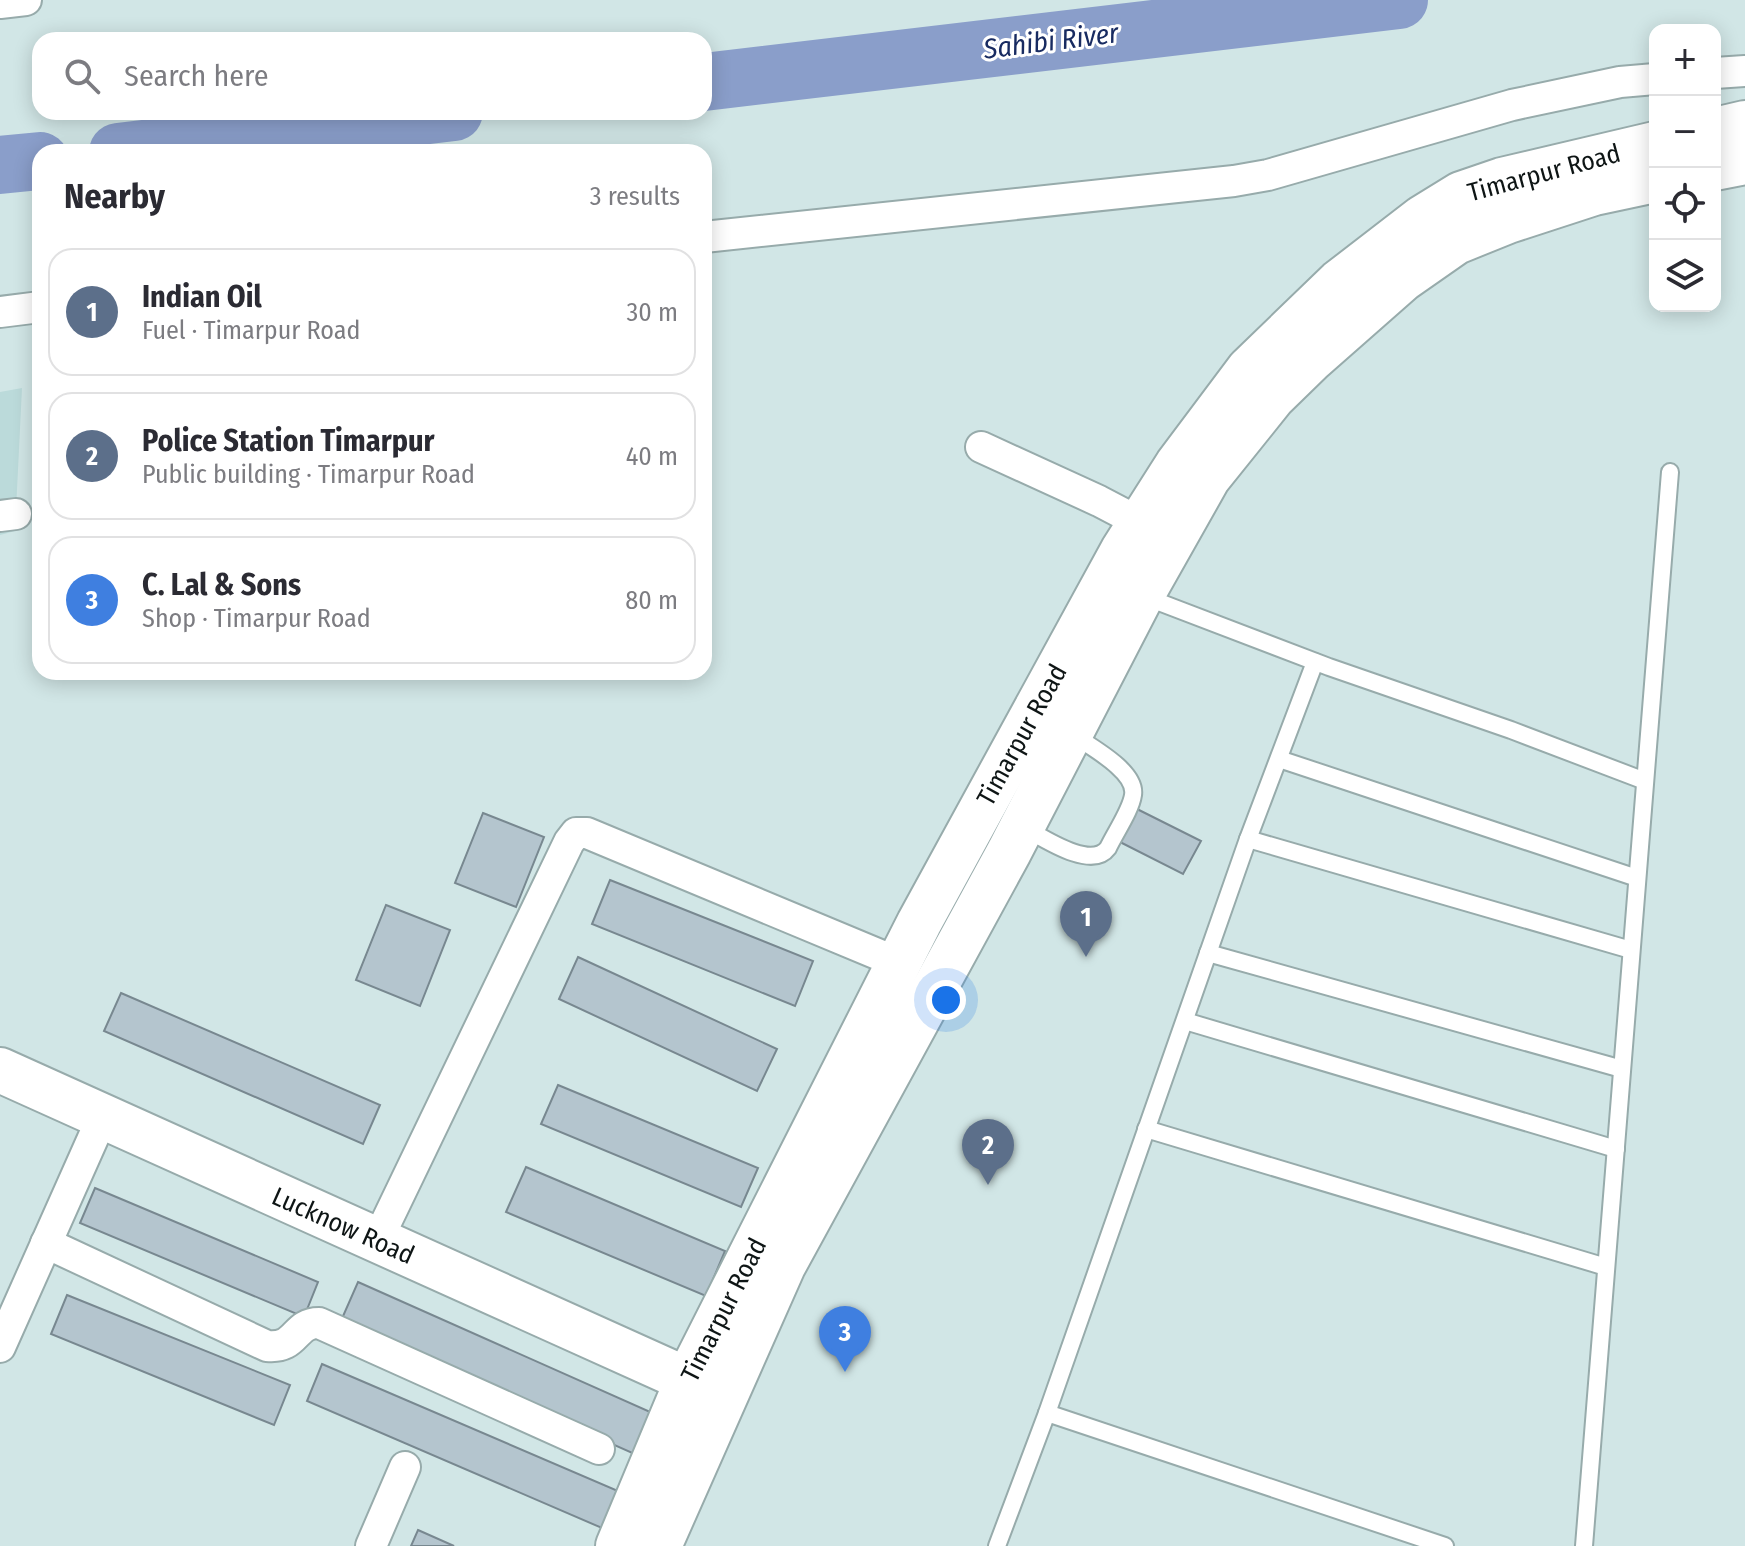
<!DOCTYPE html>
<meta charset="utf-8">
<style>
:root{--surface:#fff;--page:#f7f7f7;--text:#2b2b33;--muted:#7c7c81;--line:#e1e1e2;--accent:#0f766e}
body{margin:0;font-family:"Fira Sans Condensed",sans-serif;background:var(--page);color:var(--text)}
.controls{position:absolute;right:24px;top:24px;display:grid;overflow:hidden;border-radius:16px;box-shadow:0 4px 20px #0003}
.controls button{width:72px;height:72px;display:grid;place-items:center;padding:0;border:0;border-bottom:2px solid var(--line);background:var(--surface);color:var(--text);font:40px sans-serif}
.you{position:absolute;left:946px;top:1000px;width:28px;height:28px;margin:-20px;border:6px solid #fff;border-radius:50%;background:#1a73e8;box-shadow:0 0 0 12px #1a73e833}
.badge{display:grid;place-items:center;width:52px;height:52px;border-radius:50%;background:var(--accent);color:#fff;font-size:26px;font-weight:700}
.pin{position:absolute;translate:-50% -66px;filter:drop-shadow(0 2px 4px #0008)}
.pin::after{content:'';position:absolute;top:42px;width:28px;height:24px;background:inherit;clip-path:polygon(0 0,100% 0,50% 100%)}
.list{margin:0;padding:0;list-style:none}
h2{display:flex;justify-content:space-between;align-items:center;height:104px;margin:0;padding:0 32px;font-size:34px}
h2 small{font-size:26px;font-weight:400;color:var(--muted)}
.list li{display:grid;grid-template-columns:52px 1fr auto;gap:24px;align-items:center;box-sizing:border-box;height:128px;margin:0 16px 16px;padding:0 16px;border:2px solid var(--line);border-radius:24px}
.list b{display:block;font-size:30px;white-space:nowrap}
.list p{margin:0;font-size:26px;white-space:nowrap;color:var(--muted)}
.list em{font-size:26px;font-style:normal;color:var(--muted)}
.icon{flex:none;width:44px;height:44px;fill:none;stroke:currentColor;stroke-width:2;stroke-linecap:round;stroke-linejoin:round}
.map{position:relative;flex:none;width:1745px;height:1546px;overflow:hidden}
.search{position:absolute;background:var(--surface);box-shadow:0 4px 20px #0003;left:32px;top:32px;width:680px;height:88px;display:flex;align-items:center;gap:20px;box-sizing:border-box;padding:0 28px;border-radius:24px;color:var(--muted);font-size:30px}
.panel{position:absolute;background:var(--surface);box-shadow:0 4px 20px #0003;left:32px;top:144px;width:680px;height:536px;border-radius:24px}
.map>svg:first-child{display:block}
.built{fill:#bbdada}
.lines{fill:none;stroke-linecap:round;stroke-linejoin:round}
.river{stroke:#8a9eca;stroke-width:58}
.building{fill:#b4c5ce;stroke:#788890;stroke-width:2}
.lane-casing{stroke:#97abab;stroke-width:20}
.street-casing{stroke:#97abab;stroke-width:34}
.secondary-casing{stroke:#97abab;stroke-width:48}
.lane{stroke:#fff;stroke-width:16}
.street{stroke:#fff;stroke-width:30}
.secondary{stroke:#fff;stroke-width:44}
.labels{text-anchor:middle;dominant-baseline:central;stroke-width:6;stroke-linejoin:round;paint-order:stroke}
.street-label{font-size:26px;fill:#0e1515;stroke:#fff}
.water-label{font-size:28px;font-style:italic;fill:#182b61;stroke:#fff}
</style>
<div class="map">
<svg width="1745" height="1546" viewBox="0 0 1745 1546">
<rect width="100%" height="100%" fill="#d1e6e6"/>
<!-- built -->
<polygon class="built" points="22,388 15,531 0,535 0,392"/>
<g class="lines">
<!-- river -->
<g class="river">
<polyline points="704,82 1399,0"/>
<polyline points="118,152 454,112"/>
<polyline points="0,165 40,161"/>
</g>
</g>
<!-- building -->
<g class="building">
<polygon points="1135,808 1201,841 1183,874 1116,840"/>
<polygon points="483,813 544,837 516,907 455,883"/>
<polygon points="610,880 813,961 795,1006 592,924"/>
<polygon points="386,905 450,930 420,1006 356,980"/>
<polygon points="578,957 777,1049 757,1091 559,999"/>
<polygon points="121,993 380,1105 363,1144 104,1031"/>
<polygon points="558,1085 758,1168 741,1207 541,1124"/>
<polygon points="526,1167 725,1251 706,1296 506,1212"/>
<polygon points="95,1188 318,1282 304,1317 80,1223"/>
<polygon points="358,1282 657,1415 639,1456 340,1323"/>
<polygon points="67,1295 290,1385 274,1425 51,1334"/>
<polygon points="322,1364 618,1491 602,1528 307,1401"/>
<polygon points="418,1530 454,1546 411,1546"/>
</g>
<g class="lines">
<defs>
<g id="lane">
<polyline points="1143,596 1329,667 1511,730 1645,781"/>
<polyline points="1279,759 1637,878"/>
<path d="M1023,827C1042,837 1091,871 1108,848C1115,833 1131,810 1133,795C1137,771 1089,746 1072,734"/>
<polyline points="1248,839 1631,950"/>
<polyline points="1208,953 1622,1069"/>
<polyline points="1185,1021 1616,1149"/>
<polyline points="1146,1129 1606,1267"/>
<polyline points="1047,1413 1445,1546"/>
<polyline points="997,1546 1047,1413 1248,839 1315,662"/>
<polyline points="1584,1546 1670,472"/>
</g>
<g id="street">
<polyline points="0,3 26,0"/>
<polyline points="1715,73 1745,71"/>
<polyline points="704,237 1234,181 1268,175 1512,105 1620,82 1655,79"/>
<polyline points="0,312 40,307"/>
<polyline points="981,447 1099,501 1141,523"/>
<polyline points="0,516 16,514"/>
<polyline points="377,1241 569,842 576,833 587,833 899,963"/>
<path d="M46,1243L267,1346C298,1349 293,1323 319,1323L599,1449"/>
<polyline points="0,1347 102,1118"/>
<polyline points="371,1546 405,1467"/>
</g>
<g id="secondary">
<polyline points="1715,130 1745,123"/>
<polyline points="1715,168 1745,162"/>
<polyline points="0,1070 712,1391"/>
<polyline points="618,1546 687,1381 919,923 1123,550 1177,465 1249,369 1339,282 1422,218 1461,194 1502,180 1655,144"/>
<polyline points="659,1546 783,1266 1009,852 1142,595 1208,478 1273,397 1311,360 1403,279 1456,242 1508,221 1594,193 1655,180"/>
</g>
</defs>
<!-- lane casing -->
<use href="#lane" class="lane-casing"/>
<!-- street casing -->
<use href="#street" class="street-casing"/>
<!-- secondary casing -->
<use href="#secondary" class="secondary-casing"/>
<!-- lane -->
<use href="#lane" class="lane"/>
<!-- street -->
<use href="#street" class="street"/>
<!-- secondary -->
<use href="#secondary" class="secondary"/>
</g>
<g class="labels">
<!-- street labels -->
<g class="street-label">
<text transform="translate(1544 173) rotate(-15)">Timarpur Road</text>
<text transform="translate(1022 735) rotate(-61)">Timarpur Road</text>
<text transform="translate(343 1226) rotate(24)">Lucknow Road</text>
<text transform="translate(724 1310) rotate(-63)">Timarpur Road</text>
</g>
<!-- water labels -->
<g class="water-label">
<text transform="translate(1051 41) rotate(-7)">Sahibi River</text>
</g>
</g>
</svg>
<div class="controls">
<button>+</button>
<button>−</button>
<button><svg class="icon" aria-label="locate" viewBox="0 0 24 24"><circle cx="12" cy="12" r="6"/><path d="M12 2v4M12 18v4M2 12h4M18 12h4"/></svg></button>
<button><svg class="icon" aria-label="layers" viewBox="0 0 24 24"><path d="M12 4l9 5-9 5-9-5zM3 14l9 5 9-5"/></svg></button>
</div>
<div class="you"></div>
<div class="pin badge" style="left:1086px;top:957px;background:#5c6f8a">1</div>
<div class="pin badge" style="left:988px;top:1185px;background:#5c6f8a">2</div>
<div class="pin badge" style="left:845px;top:1372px;background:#3f7fe0">3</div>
<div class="search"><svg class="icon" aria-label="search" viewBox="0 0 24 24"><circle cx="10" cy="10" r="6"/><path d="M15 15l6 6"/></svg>Search here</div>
<section class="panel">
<h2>Nearby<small>3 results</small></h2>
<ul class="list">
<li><span class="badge" style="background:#5c6f8a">1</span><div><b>Indian Oil</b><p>Fuel · Timarpur Road</p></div><em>30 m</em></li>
<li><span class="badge" style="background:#5c6f8a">2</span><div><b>Police Station Timarpur</b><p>Public building · Timarpur Road</p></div><em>40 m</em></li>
<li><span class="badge" style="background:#3f7fe0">3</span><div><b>C. Lal &amp; Sons</b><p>Shop · Timarpur Road</p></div><em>80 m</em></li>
</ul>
</section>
</div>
